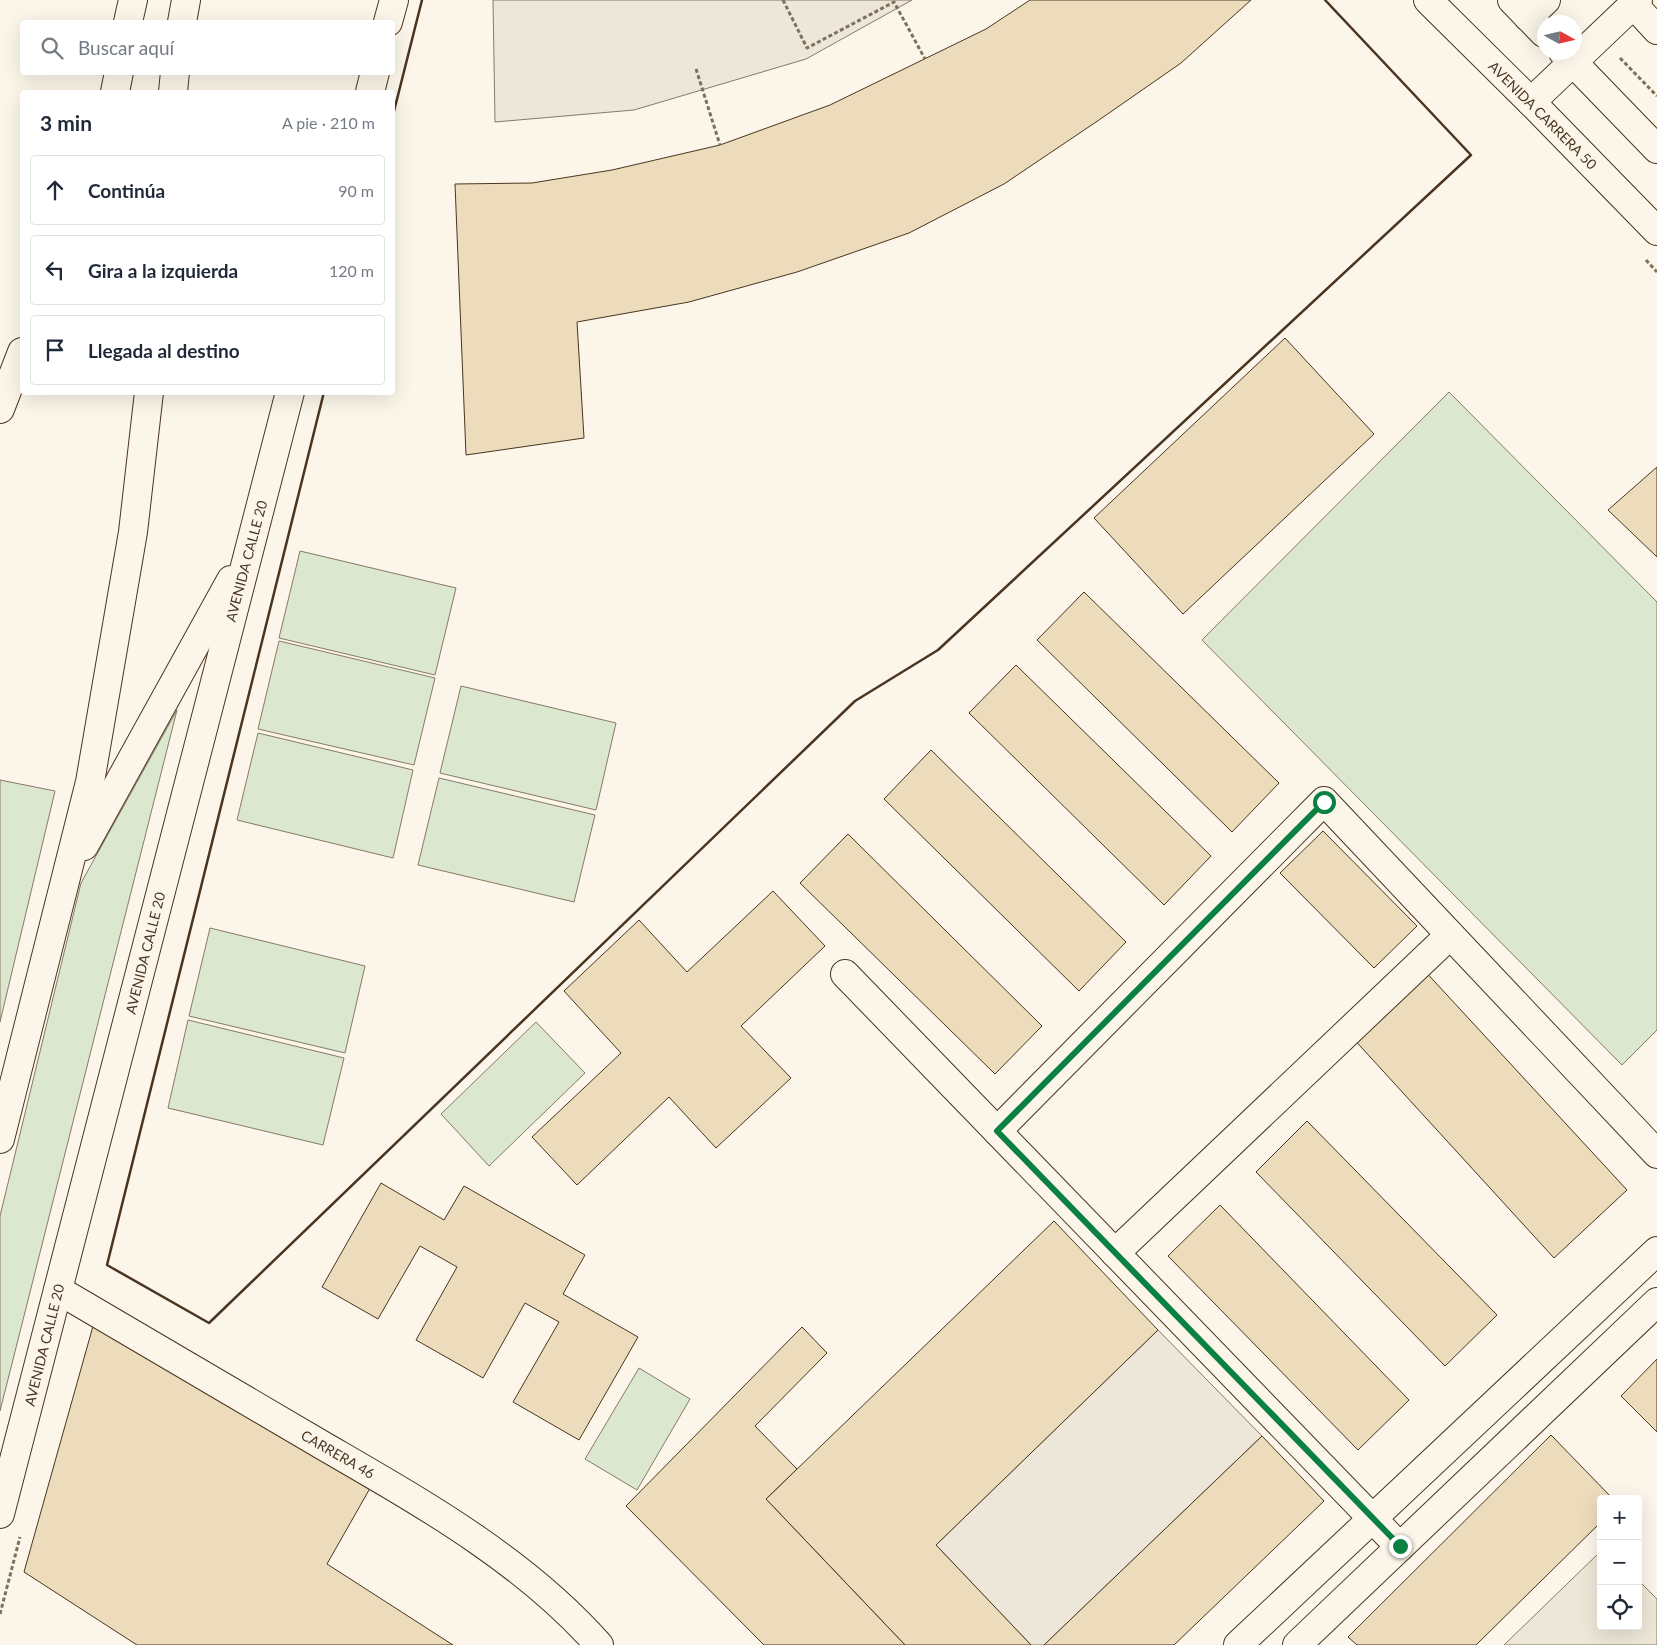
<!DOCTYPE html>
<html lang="es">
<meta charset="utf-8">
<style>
:root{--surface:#fff;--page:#f2f2f3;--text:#1f2937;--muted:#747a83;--line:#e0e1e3}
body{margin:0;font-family:Lato,sans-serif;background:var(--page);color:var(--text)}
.controls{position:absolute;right:15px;bottom:15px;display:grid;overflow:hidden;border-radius:5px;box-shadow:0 5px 20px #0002}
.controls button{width:45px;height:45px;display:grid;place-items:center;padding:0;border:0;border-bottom:1px solid var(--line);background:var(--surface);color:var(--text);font:25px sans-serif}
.compass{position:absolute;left:1537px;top:15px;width:45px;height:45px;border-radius:50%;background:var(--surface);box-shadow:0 5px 20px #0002;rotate:98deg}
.stop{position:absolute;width:15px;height:15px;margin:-11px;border:4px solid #0b8043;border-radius:50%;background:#fff}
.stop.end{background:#0b8043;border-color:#fff;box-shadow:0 1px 5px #0008}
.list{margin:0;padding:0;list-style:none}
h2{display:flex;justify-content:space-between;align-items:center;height:65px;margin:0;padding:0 20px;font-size:21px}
h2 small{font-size:16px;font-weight:400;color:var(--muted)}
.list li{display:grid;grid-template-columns:32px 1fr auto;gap:15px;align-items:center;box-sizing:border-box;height:70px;margin:0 10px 10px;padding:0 10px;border:1px solid var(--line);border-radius:5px}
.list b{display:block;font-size:19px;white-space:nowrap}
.list em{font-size:16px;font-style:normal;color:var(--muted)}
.icon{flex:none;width:28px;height:28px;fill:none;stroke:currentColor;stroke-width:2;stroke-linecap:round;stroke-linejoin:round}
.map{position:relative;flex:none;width:1657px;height:1645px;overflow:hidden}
.search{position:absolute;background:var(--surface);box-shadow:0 5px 20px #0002;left:20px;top:20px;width:375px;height:55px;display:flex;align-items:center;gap:12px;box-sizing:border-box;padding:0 18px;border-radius:5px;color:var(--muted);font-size:19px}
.panel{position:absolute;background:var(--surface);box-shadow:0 5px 20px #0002;left:20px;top:90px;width:375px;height:305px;border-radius:5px}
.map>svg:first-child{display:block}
.green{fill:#dce7d0;stroke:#887966}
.parking{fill:#ede7d9;stroke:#887966}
.building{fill:#ecdcbc;stroke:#4a3520}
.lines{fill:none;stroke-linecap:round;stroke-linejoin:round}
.minor-casing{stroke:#4a3520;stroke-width:30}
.major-casing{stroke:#4a3520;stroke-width:30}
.highway-casing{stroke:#4a3520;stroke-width:30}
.path{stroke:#7f6f5c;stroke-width:3;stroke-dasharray:4 2.5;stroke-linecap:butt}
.minor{stroke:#fbf6e9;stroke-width:28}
.major{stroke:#fbf6e9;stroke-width:28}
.highway{stroke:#fbf6e9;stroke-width:28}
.wall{stroke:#4a3520;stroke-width:2.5}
.route{stroke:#0b8043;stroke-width:6}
.labels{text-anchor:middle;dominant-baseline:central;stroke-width:4;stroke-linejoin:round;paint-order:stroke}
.street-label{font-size:14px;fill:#4a3520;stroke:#fbf6e9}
</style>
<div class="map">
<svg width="1657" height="1645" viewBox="0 0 1657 1645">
<rect width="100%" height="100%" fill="#fbf6e9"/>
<!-- green -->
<g class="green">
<polygon points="1449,392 1657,602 1657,1030 1622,1065 1202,640"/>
<polygon points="300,551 456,588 435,675 279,638"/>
<polygon points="279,641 435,678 414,765 258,729"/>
<polygon points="461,686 616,723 596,810 440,773"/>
<polygon points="177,710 0,1411 0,1216 81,883"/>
<polygon points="258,733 413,770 393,858 237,820"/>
<polygon points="439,778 595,815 574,902 418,865"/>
<polygon points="0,780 55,791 0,1022"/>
<polygon points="210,928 365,966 345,1053 189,1016"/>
<polygon points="188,1020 344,1058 323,1145 168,1108"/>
<polygon points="536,1022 585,1073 489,1166 441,1114"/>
<polygon points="639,1368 690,1399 637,1490 585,1459"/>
</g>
<!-- parking -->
<g class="parking">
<polygon points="493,0 912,0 806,59 634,110 495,122"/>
<polygon points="1158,1330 1262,1436 1044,1645 1031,1645 936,1545"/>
<polygon points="1601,1551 1601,1626 1638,1626 1638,1580 1657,1599 1657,1645 1504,1645"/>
</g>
<!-- building -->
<g class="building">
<polygon points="1030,0 1251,0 1181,63 1099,120 1004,184 909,233 797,272 689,302 577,322 584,438 466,455 455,184 532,183 612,170 720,145 830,105 986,29"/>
<polygon points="1285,338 1374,434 1183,614 1094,518"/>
<polygon points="1657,467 1657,557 1608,510"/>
<polygon points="1084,592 1279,783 1232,832 1037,640"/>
<polygon points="1016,665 1211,856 1164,905 969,713"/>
<polygon points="931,750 1126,942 1079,991 884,799"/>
<polygon points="1323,831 1417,926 1374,968 1280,873"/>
<polygon points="848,834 1042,1026 995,1074 800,883"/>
<polygon points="773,891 825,946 741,1026 791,1078 716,1148 669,1097 577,1185 532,1137 621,1053 564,991 639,920 687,972"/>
<polygon points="1423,969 1627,1190 1554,1258 1351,1036"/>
<polygon points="1307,1121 1497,1315 1445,1366 1256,1172"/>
<polygon points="381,1183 444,1220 464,1186 585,1255 563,1294 638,1337 579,1440 513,1402 559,1322 525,1303 483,1378 416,1340 457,1267 420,1246 378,1319 322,1287"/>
<polygon points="1220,1205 1409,1400 1358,1450 1168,1256"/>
<polygon points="1054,1221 1158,1330 936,1545 1031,1645 905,1645 766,1499"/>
<polygon points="95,1319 373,1483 327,1564 453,1645 137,1645 24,1572"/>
<polygon points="802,1327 827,1353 755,1426 797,1469 766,1499 905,1645 764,1645 626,1506"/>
<polygon points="1657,1359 1657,1432 1621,1396"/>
<polygon points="1551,1435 1613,1499 1601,1499 1601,1522 1476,1645 1357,1645 1348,1637"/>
<polygon points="1262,1436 1324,1501 1174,1645 1044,1645"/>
</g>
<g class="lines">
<defs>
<g id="minor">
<polyline points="1633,4 1657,30"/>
<polyline points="1528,17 1546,0"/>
<polyline points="1531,102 1638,0"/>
<polyline points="845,974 1400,1547"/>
<polyline points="997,1131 1324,801 1657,1154"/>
<polyline points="1115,1253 1450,935"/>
<path d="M58,1290C146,1342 234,1393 322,1445C420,1502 523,1559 599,1645"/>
<polyline points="1238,1645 1657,1251"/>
<polyline points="1297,1645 1657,1302"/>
</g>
<g id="major">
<polyline points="1428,0 1531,102 1657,231"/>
<polyline points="1512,0 1544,33"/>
<polyline points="1563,52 1657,149"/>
</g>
<g id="highway">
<polyline points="128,22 133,0"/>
<polyline points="182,22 186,0"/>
<polyline points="388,22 394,0"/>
<polyline points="115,92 119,72"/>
<polyline points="173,92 175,72"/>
<polyline points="370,92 375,72"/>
<polyline points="0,409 22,352"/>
<polyline points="84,846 231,580"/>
<polyline points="0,1139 90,782 133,532 149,392"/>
<polyline points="0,1514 290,392"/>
</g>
</defs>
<!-- minor casing -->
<use href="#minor" class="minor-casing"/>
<!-- major casing -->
<use href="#major" class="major-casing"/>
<!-- highway casing -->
<use href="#highway" class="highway-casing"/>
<!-- path -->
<g class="path">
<polyline points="783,0 807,48 894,2 925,59"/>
<polyline points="1620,58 1657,96"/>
<polyline points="696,69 720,145"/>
<polyline points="1646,260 1657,272"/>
<polyline points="0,1614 20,1537"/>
</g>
<!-- minor -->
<use href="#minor" class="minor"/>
<!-- major -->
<use href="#major" class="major"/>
<!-- highway -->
<use href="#highway" class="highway"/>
<!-- wall -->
<g class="wall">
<polyline points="392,119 422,0"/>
<polyline points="324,392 107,1265 209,1323 855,701 938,650 1471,155 1325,0"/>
</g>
</g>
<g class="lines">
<!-- route -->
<polyline class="route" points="1324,802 997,1131 1400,1546"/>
</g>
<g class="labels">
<!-- street labels -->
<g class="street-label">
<text transform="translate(1543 115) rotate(45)">AVENIDA CARRERA 50</text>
<text transform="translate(246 561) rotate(-75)">AVENIDA CALLE 20</text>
<text transform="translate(145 953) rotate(-76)">AVENIDA CALLE 20</text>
<text transform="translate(44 1345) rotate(-76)">AVENIDA CALLE 20</text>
<text transform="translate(338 1454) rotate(30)">CARRERA 46</text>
</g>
</g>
</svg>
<div class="controls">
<button>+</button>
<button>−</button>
<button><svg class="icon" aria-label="locate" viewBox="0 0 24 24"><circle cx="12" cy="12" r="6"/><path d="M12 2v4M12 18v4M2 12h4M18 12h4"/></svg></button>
</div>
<svg class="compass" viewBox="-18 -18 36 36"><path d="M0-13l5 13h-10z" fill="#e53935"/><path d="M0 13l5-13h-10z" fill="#747a83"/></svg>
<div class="stop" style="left:1324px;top:802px"></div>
<div class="stop end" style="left:1400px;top:1546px"></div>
<div class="search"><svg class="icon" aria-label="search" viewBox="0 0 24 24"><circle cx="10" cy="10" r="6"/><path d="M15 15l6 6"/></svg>Buscar aquí</div>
<section class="panel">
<h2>3 min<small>A pie · 210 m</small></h2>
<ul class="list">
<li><svg class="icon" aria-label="ahead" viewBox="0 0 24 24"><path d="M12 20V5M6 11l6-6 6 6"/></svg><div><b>Continúa</b></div><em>90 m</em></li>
<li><svg class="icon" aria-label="left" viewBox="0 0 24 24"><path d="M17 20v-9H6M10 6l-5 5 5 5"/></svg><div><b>Gira a la izquierda</b></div><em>120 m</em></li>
<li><svg class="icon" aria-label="arrive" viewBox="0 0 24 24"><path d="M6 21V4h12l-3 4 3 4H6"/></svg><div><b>Llegada al destino</b></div></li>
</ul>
</section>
</div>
